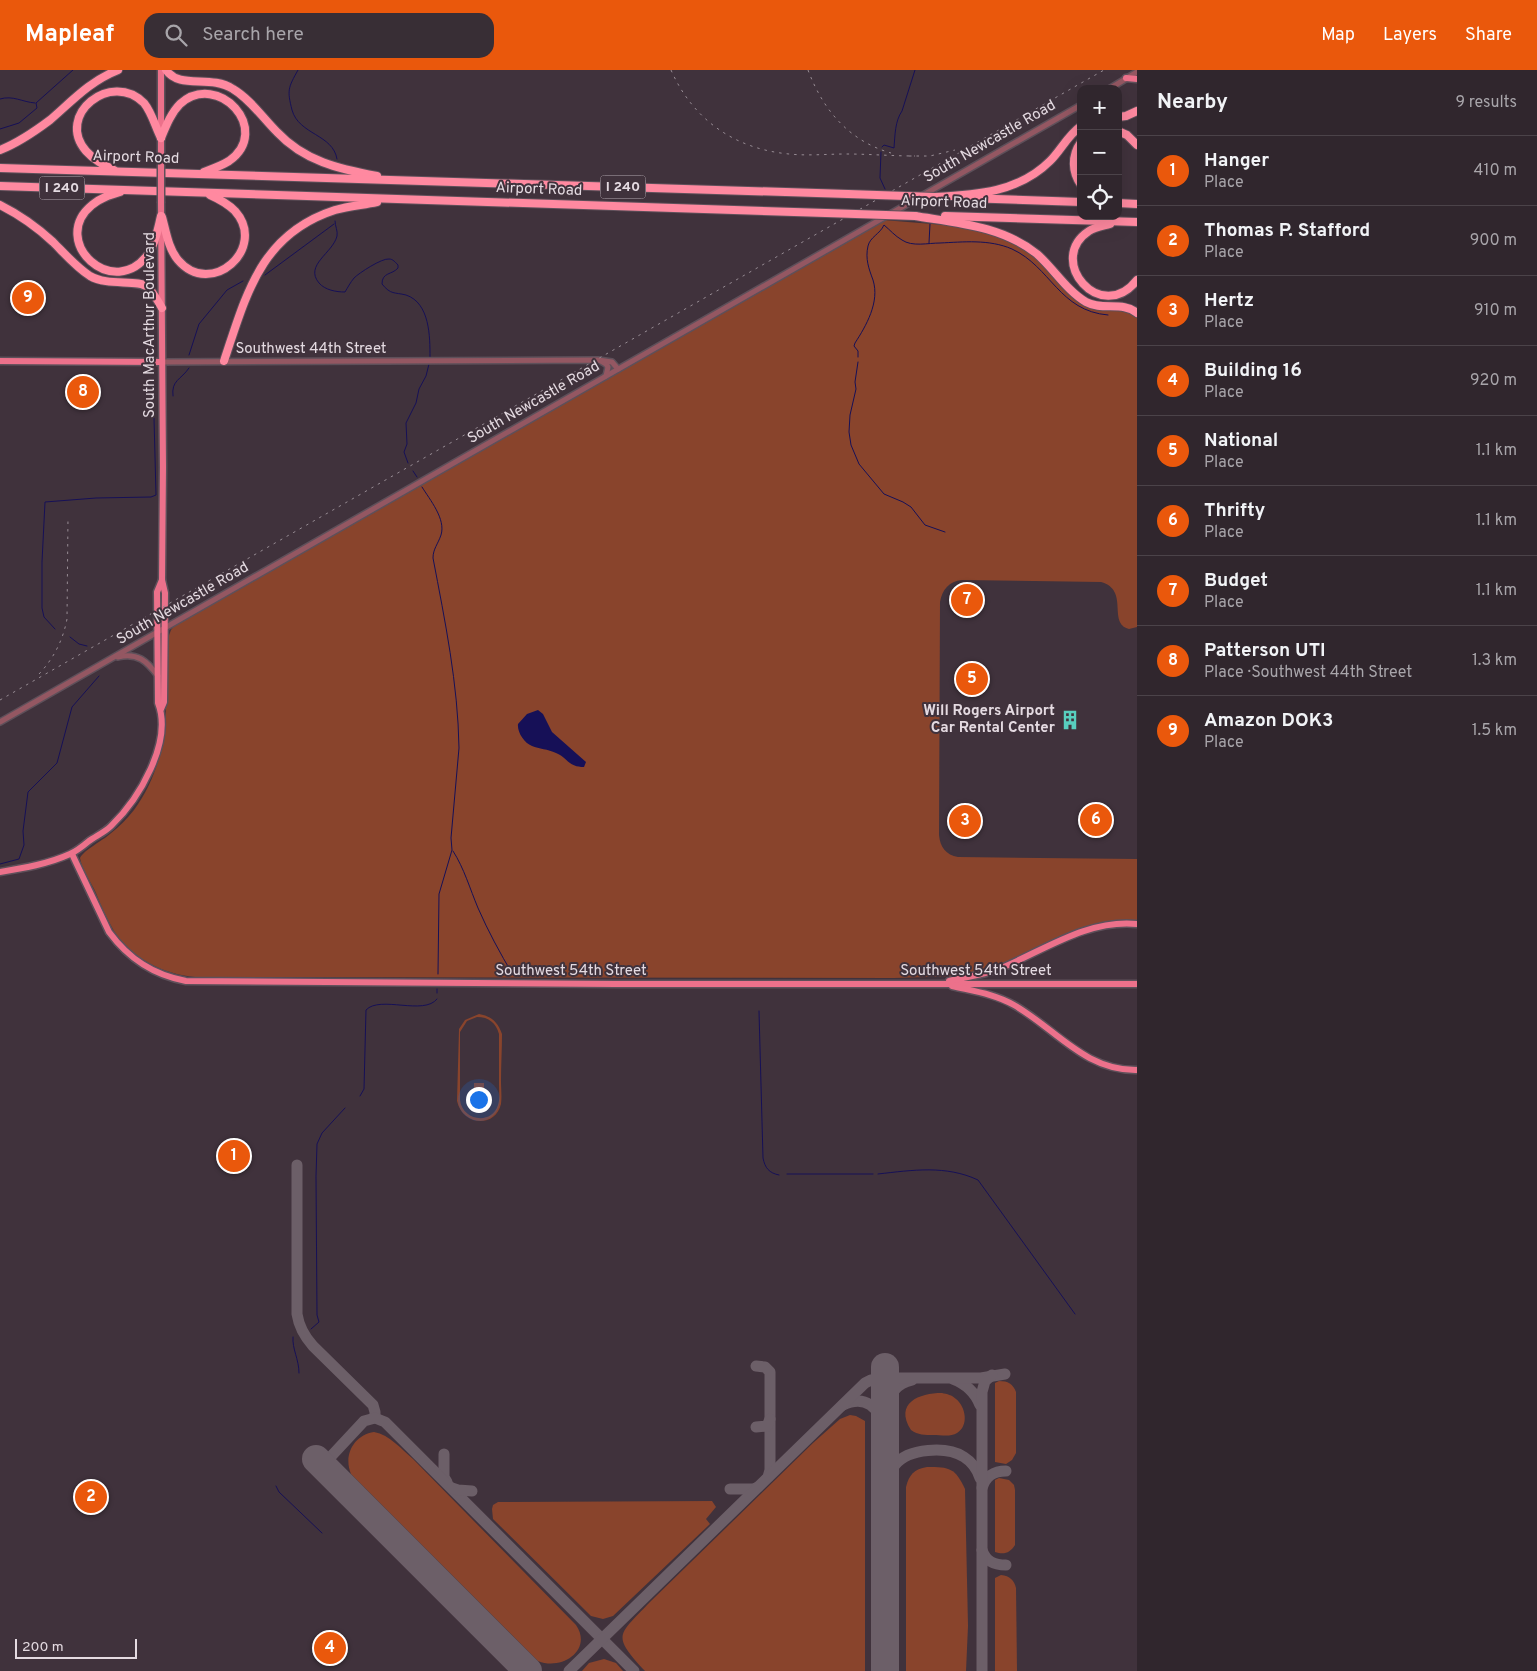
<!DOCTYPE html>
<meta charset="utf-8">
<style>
:root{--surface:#30262d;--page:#382e35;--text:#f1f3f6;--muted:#a8a5aa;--line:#4b4349;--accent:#ea580c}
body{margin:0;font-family:Overpass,sans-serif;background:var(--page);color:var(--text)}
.controls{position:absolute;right:15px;top:15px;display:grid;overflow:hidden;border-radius:10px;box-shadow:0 5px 20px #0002}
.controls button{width:45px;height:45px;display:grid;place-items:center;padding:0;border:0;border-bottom:1px solid var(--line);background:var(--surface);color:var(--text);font:25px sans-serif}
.scale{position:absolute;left:15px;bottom:12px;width:122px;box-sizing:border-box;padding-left:5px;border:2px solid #e4dae1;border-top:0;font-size:14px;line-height:18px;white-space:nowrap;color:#e4dae1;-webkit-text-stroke:4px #40323c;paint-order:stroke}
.you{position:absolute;left:478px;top:1029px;width:18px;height:18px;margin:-12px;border:4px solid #fff;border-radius:50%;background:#1a73e8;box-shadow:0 0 0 8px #1a73e833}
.badge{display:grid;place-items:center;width:32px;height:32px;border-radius:50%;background:var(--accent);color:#fff;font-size:16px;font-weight:700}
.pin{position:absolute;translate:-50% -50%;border:2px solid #fff;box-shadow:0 1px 5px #0006}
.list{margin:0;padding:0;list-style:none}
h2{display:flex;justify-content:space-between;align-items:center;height:65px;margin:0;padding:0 20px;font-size:21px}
h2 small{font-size:16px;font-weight:400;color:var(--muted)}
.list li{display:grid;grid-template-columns:32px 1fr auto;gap:15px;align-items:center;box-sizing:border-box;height:70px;padding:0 20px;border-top:1px solid var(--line)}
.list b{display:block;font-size:19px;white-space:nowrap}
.list p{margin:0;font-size:16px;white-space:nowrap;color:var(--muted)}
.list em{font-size:16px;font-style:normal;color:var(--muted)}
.icon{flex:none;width:28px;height:28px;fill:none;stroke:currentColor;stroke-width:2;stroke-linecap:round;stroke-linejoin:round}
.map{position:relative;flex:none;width:1137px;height:1601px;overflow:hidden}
header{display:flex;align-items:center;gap:30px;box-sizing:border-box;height:70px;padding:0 25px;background:var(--accent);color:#fff}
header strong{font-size:24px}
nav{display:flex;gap:28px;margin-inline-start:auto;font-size:18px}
.search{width:350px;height:45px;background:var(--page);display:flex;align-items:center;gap:12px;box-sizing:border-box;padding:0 18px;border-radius:15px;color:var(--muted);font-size:19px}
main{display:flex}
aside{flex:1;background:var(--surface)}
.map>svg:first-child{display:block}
.green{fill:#89442c;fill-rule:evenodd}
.water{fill:#161057}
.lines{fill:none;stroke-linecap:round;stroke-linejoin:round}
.stream{stroke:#161057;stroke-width:1}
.taxiway{stroke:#6c5f68;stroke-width:11}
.runway{stroke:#6c5f68;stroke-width:28}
.minor-casing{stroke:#5e505a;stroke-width:8}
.major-casing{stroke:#5e505a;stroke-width:9}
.highway-casing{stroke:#5e505a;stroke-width:10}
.minor{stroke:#945762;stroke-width:5}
.major{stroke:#ec718b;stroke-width:6}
.highway{stroke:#ff89a0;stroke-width:8}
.rail{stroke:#978c94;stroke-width:1;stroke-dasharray:2.5 5;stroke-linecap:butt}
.major-bridge-casing{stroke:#5e505a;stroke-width:9;stroke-linecap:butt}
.highway-bridge-casing{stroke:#5e505a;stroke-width:10;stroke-linecap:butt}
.major-bridge{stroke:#ec718b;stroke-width:6}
.highway-bridge{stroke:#ff89a0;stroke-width:8}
.labels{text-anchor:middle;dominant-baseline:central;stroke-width:4;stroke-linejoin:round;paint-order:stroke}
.shield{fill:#40323c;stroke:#b3a8b0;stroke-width:1}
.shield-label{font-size:14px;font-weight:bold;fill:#e4dae1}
.street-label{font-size:15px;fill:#e4dae1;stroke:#40323c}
.poi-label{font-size:15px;font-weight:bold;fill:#e4dae1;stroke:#40323c;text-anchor:end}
</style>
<header>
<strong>Mapleaf</strong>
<div class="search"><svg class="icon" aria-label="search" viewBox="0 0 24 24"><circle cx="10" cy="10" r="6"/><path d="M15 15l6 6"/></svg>Search here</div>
<nav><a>Map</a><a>Layers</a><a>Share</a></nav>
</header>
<main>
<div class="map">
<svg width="1137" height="1601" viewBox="0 0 1137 1601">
<rect width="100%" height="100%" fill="#40323c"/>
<!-- green -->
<g class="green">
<path d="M883,150L957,156L994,163L1029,181L1078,229L1124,239L1137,246V557L1129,559C1107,553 1130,520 1101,512L962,510C949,511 942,520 940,532L939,765C940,777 946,785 958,787L1137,789V851H1114L994,898L961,906L894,908L195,907C162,904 132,888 114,861C107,849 101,836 96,823C91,812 82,800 80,788C84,780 102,771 110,764C119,757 127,749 134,740C165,697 166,656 167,606C167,593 166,580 168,568L171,560L177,552Z"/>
<path d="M479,944C491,946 498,952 502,964C502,979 501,995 501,1011C501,1018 502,1027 501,1034C495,1059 462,1055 457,1031L459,959L465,950ZM477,947C489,947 496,953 499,964C499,981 499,998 499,1015C499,1022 500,1029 498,1035C491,1056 462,1050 460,1030V962L467,951Z"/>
<rect x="474" y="1013" width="10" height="16"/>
<path d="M999,1311C1008,1311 1013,1314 1016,1322V1383L1012,1390L1006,1394L995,1392V1313Z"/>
<path d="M942,1323C947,1324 952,1325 956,1329C966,1337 969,1356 957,1363C951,1367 941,1365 933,1365C925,1365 918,1365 911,1360C894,1333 919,1323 942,1323Z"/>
<path d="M850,1345L856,1346L865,1351V1601H645C611,1564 618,1566 650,1532L813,1373L840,1349Z"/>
<path d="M374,1362C390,1365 401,1379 413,1389L576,1555C593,1580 562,1601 538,1591L351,1404C343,1385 354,1365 374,1362Z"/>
<path d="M927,1397C950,1397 955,1398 965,1419L968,1556L966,1601H906V1417C909,1405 914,1399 927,1397Z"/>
<path d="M999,1408L1009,1410L1014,1415L1015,1420V1475C1010,1483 1004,1485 995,1482V1410Z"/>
<polygon points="712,1431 716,1437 706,1449 710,1454 613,1546 603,1549 591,1546 493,1449 492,1439 493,1435 498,1432"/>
<path d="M1001,1505C1010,1506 1014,1510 1016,1518L1017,1601H995V1508Z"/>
<polygon points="604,1589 616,1593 623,1601 582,1601 589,1593"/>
</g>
<!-- water -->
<path class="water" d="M538,640L543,644L552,662L586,692L584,697C568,697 568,688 556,683C548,679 539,679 532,676C524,673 517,662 518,654L527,644Z"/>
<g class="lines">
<!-- stream -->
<g class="stream">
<path d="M298,0C288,18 287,20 292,40C299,65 333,64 337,89"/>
<path d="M0,29C13,25 22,32 35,33"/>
<polyline points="0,59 19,53 37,38 36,33 73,0"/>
<path d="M882,77L884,75L894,78C895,65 895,51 902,41L915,0"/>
<polyline points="881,82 880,108 885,119"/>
<path d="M335,151C335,156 338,161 337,166C333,183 304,195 319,213C325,220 336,222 345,222C348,217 350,213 354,208C359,203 382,188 389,189C393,189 395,192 398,195V198C392,205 382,202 382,214C391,225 394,222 406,225C430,233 430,267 430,287"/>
<polyline points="929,173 930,154"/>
<polyline points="265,205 334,154"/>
<polyline points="189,285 199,254 227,220 243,211"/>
<path d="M858,287V281L854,276L855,273C866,256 880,232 873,210C869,199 865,189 868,176C870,167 880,164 884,155C890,160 895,166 902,170C912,177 928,173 940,173C963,172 989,169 1012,179C1051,197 1059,241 1108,245"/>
<polyline points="858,292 855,312 856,319 850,345 849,362 851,375 859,394 884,424 903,432 911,437 925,455 945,462"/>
<path d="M173,326C171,310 181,310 189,298"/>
<polyline points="408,393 404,382 407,374 406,353 416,333 419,319 426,306 429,294"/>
<polyline points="413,401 417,407"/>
<path d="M422,417C430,430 446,449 441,465C438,474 433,479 433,488C445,551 458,614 459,678L451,768L452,780L439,824L438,904"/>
<polyline points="55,559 44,547 42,538 42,492 45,432 96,428 151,427 156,425 154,348"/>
<polyline points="70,567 79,574 87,576"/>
<path d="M453,781C464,798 470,819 478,838C488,861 500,883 513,905"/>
<polyline points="0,794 19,789 24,775 23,761 28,722 57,693 72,637 99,606"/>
<polyline points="437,919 437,923"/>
<path d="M759,941L763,1088C765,1098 769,1103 779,1105"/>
<path d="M360,1026L364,1019L366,940C380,925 424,946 437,929"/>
<polyline points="787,1104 873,1104"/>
<path d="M878,1104C913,1100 946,1095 978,1110L1075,1244"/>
<polyline points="311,1259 319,1252 317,1245 316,1106 317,1074 322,1063 345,1038"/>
<path d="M293,1267C292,1279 299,1289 299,1303"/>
<polyline points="276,1416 279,1422 322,1463"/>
</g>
<!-- taxiway -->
<g class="taxiway">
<path d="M297,1095V1244C299,1257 304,1266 313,1276L373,1335L375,1342V1348"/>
<polyline points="756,1296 765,1297 770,1302 770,1400 768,1407"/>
<path d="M953,1309C966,1314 975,1322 980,1335"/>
<path d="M843,1335C866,1324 879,1338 885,1359"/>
<path d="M885,1342C888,1326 895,1313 912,1310"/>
<polyline points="756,1357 767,1356 770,1349"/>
<polyline points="444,1384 444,1407 447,1412"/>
<polyline points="323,1395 364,1351 375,1348 385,1352 634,1601"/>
<polyline points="452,1418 458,1420 472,1421"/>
<path d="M982,1418C986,1406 993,1401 1006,1401"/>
<polyline points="730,1419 753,1419 758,1417"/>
<path d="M885,1432C886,1419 886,1406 895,1395C908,1378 947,1376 964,1387C972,1392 977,1399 980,1408"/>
<path d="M982,1480C986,1492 995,1495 1006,1495"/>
<polyline points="520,1593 530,1601"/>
<polyline points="569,1601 865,1313 871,1310 885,1308 981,1308 1005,1304"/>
<polyline points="982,1601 982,1322 985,1311 992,1305"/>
</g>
<!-- runway -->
<g class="runway">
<polyline points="885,1297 885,1601"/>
<polyline points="316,1389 528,1601"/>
</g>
<defs>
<g id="minor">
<polyline points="1109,19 1137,2"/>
<polyline points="601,291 606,294 608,297 606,306"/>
<polyline points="162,292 598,290 612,292 618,299"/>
<path d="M118,587C137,582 147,591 158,606"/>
<polyline points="0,652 1081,35"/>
</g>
<g id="major">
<polyline points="161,0 161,91"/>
<polyline points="1126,8 1137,9"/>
<polyline points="0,291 162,292"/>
<polyline points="161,639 164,632 165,523 162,510 163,397 161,133"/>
<path d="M72,784L109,862C129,889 153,905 186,911L616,914H1137"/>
<path d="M0,802C24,798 48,794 70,784C77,781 83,776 89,771C96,766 105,762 111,756C139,729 173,672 158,633L157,522L162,510"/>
<path d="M949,911C966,907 983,905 999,899C1043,881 1087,849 1137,854"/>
<path d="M952,916C973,921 995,924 1014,935C1056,959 1085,1001 1137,1000"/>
</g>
<g id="highway">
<path d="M166,0C180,20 210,4 233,19C250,29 263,48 277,62C304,91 339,99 377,106"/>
<polyline points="1118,47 1126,46 1137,41"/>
<polyline points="1118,61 1127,65 1137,75"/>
<path d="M161,68C166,56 171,43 180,34C218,0 273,60 229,91C221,96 212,99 204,102"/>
<path d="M1081,72C1071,86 1072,102 1081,115"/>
<path d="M0,80C18,73 34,62 50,50C72,31 90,11 118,0"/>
<polyline points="0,98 848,124"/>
<path d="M114,100C104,95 94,90 86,81C55,45 111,0 144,33C152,43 155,56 161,68"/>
<polyline points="0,116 826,143"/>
<path d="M120,122C110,125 100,128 92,135C48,171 114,233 149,183C156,172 158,158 161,146"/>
<path d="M935,127C977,125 1019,122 1050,91C1061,80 1068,65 1081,56"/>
<polyline points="965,128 1081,132"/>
<polyline points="1118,133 1137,134"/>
<path d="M0,135C20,145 37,157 53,172C65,184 76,197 90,206C109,217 138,208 149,218C154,224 158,231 162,238"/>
<path d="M915,146C958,153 1002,156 1037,184C1054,199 1067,221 1086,232C1102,241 1123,231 1137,243"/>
<polyline points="945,146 1137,152"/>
<path d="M162,147C166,161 168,178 178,190C211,229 268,178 235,141C228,134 219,129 210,125"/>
<path d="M1110,154C1103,156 1095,157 1089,161C1045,190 1101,256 1137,210"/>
<path d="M224,291C246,226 260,164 335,140C349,136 363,135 377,132"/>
</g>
</defs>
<!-- minor casing -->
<use href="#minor" class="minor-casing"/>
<!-- major casing -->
<use href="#major" class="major-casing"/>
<!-- highway casing -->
<use href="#highway" class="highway-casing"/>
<!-- minor -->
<use href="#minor" class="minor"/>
<!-- major -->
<use href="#major" class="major"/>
<!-- highway -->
<use href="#highway" class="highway"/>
<!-- rail -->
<g class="rail">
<path d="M671,0C693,50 735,79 789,84C808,86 827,84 846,84C869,84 892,86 915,86"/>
<path d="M808,0C823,40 849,71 891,83"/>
<polyline points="909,86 930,86 955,80"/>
<path d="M39,604C54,588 63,570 67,549L68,447"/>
<polyline points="0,630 1104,0"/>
</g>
<defs>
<polyline id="major-bridge" points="161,91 161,133"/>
<g id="highway-bridge">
<polyline points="848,124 935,127"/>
<polyline points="826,143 915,146"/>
</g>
</defs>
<!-- major-bridge casing -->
<use href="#major-bridge" class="major-bridge-casing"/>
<!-- highway-bridge casing -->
<use href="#highway-bridge" class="highway-bridge-casing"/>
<!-- major-bridge -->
<use href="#major-bridge" class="major-bridge"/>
<!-- highway-bridge -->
<use href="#highway-bridge" class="highway-bridge"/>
</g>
<!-- icons -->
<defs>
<symbol id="building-bare" viewBox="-9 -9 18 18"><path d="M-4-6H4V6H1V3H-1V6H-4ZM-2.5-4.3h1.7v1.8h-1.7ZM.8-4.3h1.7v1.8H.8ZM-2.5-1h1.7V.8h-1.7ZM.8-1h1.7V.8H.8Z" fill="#58cebf" stroke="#40323c" stroke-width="2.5" paint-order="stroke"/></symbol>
</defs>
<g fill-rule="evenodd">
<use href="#building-bare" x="1056" y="636" width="28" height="28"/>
</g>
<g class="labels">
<!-- shield labels -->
<g class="shield">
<rect x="600.5" y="105.5" width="45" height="23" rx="4"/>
<rect x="39.5" y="106.5" width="45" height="23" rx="4"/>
</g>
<g class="shield-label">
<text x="623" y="117">I 240</text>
<text x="62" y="118">I 240</text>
</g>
<!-- street labels -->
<g class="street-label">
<text transform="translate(990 72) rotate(-30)">South Newcastle Road</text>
<text transform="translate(136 88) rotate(2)">Airport Road</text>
<text transform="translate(539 120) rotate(2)">Airport Road</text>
<text transform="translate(944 133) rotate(2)">Airport Road</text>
<text transform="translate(150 255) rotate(-90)">South MacArthur Boulevard</text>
<text x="311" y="279">Southwest 44th Street</text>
<text transform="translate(534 333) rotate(-30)">South Newcastle Road</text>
<text transform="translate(183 534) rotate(-30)">South Newcastle Road</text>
<text x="571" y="901">Southwest 54th Street</text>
<text x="976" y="901">Southwest 54th Street</text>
</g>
<!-- poi labels -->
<g class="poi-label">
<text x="1055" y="641">Will Rogers Airport<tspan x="1055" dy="17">Car Rental Center</tspan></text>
</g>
</g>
</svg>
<div class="controls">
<button>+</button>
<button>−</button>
<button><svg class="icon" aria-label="locate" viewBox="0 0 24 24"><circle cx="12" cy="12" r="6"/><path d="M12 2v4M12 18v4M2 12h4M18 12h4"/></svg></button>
</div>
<div class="scale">200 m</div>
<div class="you"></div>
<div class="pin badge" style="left:234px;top:1086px">1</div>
<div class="pin badge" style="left:91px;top:1427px">2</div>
<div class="pin badge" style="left:965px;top:751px">3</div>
<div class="pin badge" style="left:330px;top:1578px">4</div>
<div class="pin badge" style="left:972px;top:609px">5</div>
<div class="pin badge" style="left:1096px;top:750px">6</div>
<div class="pin badge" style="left:967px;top:530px">7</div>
<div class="pin badge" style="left:83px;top:322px">8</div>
<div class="pin badge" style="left:28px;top:228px">9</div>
</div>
<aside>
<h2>Nearby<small>9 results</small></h2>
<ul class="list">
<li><span class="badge">1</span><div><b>Hanger</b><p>Place</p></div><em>410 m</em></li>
<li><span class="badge">2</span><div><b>Thomas P. Stafford</b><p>Place</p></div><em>900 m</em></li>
<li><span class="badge">3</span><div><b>Hertz</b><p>Place</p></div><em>910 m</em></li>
<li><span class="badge">4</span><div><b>Building 16</b><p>Place</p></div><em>920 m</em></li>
<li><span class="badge">5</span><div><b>National</b><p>Place</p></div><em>1.1 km</em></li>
<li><span class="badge">6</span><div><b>Thrifty</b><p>Place</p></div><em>1.1 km</em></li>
<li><span class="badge">7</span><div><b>Budget</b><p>Place</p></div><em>1.1 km</em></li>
<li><span class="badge">8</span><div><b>Patterson UTI</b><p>Place · Southwest 44th Street</p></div><em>1.3 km</em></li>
<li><span class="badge">9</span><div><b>Amazon DOK3</b><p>Place</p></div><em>1.5 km</em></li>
</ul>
</aside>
</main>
